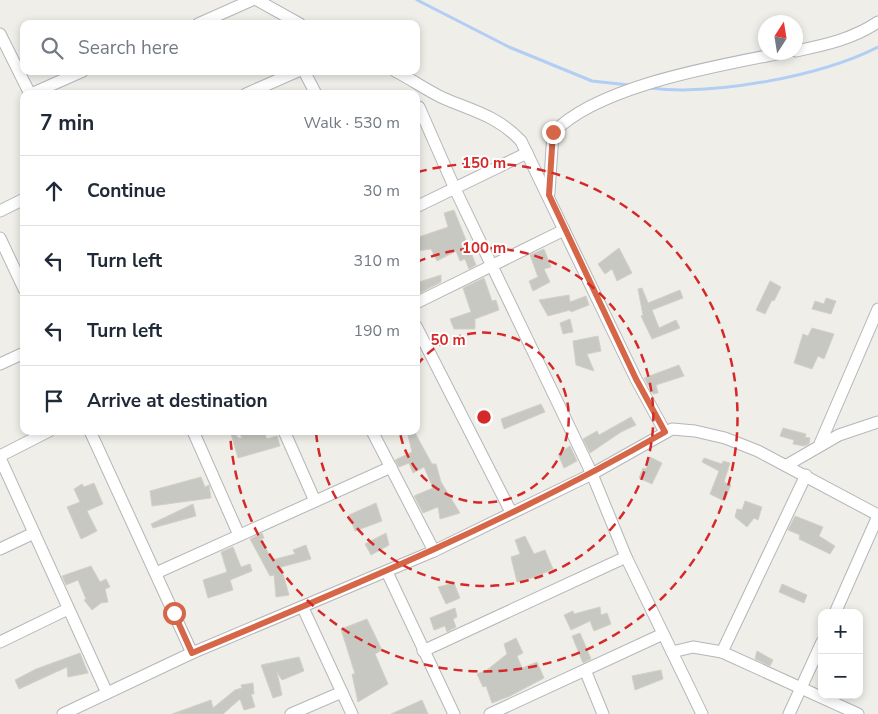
<!DOCTYPE html>
<meta charset="utf-8">
<style>
:root{--surface:#fff;--page:#f6f6f7;--text:#1f2937;--muted:#747a83;--line:#e0e1e3}
body{margin:0;font-family:"Nunito Sans",sans-serif;background:var(--page);color:var(--text)}
.controls{position:absolute;right:15px;bottom:15px;display:grid;overflow:hidden;border-radius:10px;box-shadow:0 2px 8px #0003}
.controls button{width:45px;height:45px;display:grid;place-items:center;padding:0;border:0;border-bottom:1px solid var(--line);background:var(--surface);color:var(--text);font:25px sans-serif}
.compass{position:absolute;left:758px;top:15px;width:45px;height:45px;border-radius:50%;background:var(--surface);box-shadow:0 2px 8px #0003;rotate:12deg}
.stop{position:absolute;width:15px;height:15px;margin:-11px;border:4px solid #d56748;border-radius:50%;background:#fff}
.stop.end{background:#d56748;border-color:#fff;box-shadow:0 1px 5px #0008}
.list{margin:0;padding:0;list-style:none}
h2{display:flex;justify-content:space-between;align-items:center;height:65px;margin:0;padding:0 20px;font-size:21px}
h2 small{font-size:16px;font-weight:400;color:var(--muted)}
.list li{display:grid;grid-template-columns:32px 1fr auto;gap:15px;align-items:center;box-sizing:border-box;height:70px;padding:0 20px;border-top:1px solid var(--line)}
.list b{display:block;font-size:19px;white-space:nowrap}
.list em{font-size:16px;font-style:normal;color:var(--muted)}
.icon{flex:none;width:28px;height:28px;fill:none;stroke:currentColor;stroke-width:2;stroke-linecap:round;stroke-linejoin:round}
.map{position:relative;flex:none;width:878px;height:714px;overflow:hidden}
.search{position:absolute;background:var(--surface);box-shadow:0 2px 8px #0003;left:20px;top:20px;width:400px;height:55px;display:flex;align-items:center;gap:12px;box-sizing:border-box;padding:0 18px;border-radius:10px;color:var(--muted);font-size:19px}
.panel{position:absolute;background:var(--surface);box-shadow:0 2px 8px #0003;left:20px;top:90px;width:400px;height:345px;border-radius:10px}
.map>svg:first-child{display:block}
.lines{fill:none;stroke-linecap:round;stroke-linejoin:round}
.stream{stroke:#b2cef5;stroke-width:3}
.building{fill:#c8c8c2;stroke:#d3d1c6}
.street-casing{stroke:#b4b6ba;stroke-width:13}
.street{stroke:#fff;stroke-width:11}
.route{stroke:#d56748;stroke-width:6}
.ring{fill:none;stroke:#d62828;stroke-width:2.5;stroke-dasharray:9 6}
.centre{fill:#d62828;stroke:#fff;stroke-width:2.5}
.ring-label{font-size:15px;text-anchor:middle;font-weight:bold;fill:#d62828;stroke:#fff;stroke-width:4;stroke-linejoin:round;paint-order:stroke}
</style>
<div class="map">
<svg width="878" height="714" viewBox="0 0 878 714">
<rect width="100%" height="100%" fill="#efeee8"/>
<g class="lines">
<!-- stream -->
<g class="stream">
<polyline points="417,0 509,47 592,81 629,85"/>
<path d="M650,88C714,96 821,76 878,47"/>
</g>
</g>
<!-- building -->
<g class="building">
<polygon points="454,210 476,265 469,269 465,259 460,261 456,251 437,261 431,249 416,251 416,238 448,227 444,213"/>
<polygon points="619,248 632,273 617,281 612,269 605,274 598,264"/>
<polygon points="544,249 551,267 544,269 550,282 533,291 529,281 538,277 530,255"/>
<polygon points="441,275 441,282 416,295 416,283"/>
<polygon points="484,278 492,301 496,300 499,310 475,319 475,329 454,329 450,319 471,312 463,288"/>
<polygon points="770,281 781,287 774,301 772,300 765,314 756,310"/>
<polygon points="642,288 648,303 680,290 683,298 652,310 659,328 676,320 680,328 652,339 641,316 643,315 638,289"/>
<polygon points="569,295 570,302 586,296 589,305 571,312 570,310 548,316 539,300"/>
<polygon points="826,298 836,301 831,314 812,309 815,301 824,304"/>
<polygon points="570,319 573,332 563,334 560,323"/>
<polygon points="812,328 834,334 824,359 818,356 812,369 794,363 803,334 808,336"/>
<polygon points="598,336 601,351 587,354 594,371 576,365 573,341"/>
<polygon points="679,365 684,376 656,385 658,393 653,394 644,378"/>
<polygon points="541,404 545,412 504,429 501,419"/>
<polygon points="631,417 636,425 621,432 590,453 583,439 597,431 599,435"/>
<polygon points="783,428 806,434 805,437 810,438 809,444 804,446 793,444 794,440 780,436"/>
<polygon points="244,431 263,431 267,439 277,436 280,446 238,458 231,434 235,432 238,438 242,438 240,434"/>
<polygon points="407,431 414,431 432,464 436,464 441,482 460,513 440,519 438,507 423,513 414,496 433,488 424,467 413,473 409,463 399,467 395,460 412,452"/>
<polygon points="570,446 577,461 564,468 558,454"/>
<polygon points="650,457 662,463 652,484 639,478 643,468 646,469"/>
<polygon points="704,458 722,464 723,461 730,463 724,482 731,485 724,501 710,494 719,471 702,462"/>
<polygon points="201,477 205,487 209,485 211,498 152,506 150,491"/>
<polygon points="94,483 103,504 87,511 97,531 81,539 67,507 80,502 74,489 82,484 84,487"/>
<polygon points="745,501 762,507 758,520 754,518 747,527 735,517 737,509 742,510"/>
<polygon points="376,503 382,521 355,531 349,515"/>
<polygon points="193,504 196,516 153,528 151,524"/>
<polygon points="795,516 823,527 819,536 835,546 830,554 799,539 800,535 788,530"/>
<polygon points="262,533 264,538 261,539 272,560 295,554 293,550 306,545 311,559 281,567 289,595 276,597 274,575 270,576 250,539"/>
<polygon points="386,533 389,545 371,555 365,544"/>
<polygon points="525,536 534,554 545,550 553,569 535,577 517,582 511,557 520,554 515,540"/>
<polygon points="233,547 241,567 250,564 252,571 230,580 233,590 208,598 203,580 227,572 221,552"/>
<polygon points="91,566 100,582 106,579 110,587 105,589 108,602 101,603 92,610 84,600 86,599 78,580 66,585 62,576"/>
<polygon points="454,583 460,598 446,604 438,587"/>
<polygon points="782,584 807,595 804,603 779,592"/>
<polygon points="600,607 601,615 607,613 611,624 594,631 590,621 571,630 564,615 573,611 574,614"/>
<polygon points="455,608 457,617 453,619 456,627 447,632 445,626 434,630 430,618"/>
<polygon points="367,619 382,650 375,654 388,684 358,702 352,674 355,674 341,629"/>
<polygon points="580,633 591,659 583,663 572,636"/>
<polygon points="516,638 523,653 517,656 522,668 537,662 544,678 510,696 492,703 486,686 483,687 477,674 487,670 507,654 504,644"/>
<polygon points="757,651 773,660 770,666 755,659"/>
<polygon points="80,653 88,673 68,677 67,667 19,689 15,680 36,669"/>
<polygon points="299,657 304,671 282,680 277,672 282,695 273,698 261,665"/>
<polygon points="661,670 663,679 635,690 632,676"/>
<polygon points="253,683 254,694 251,694 255,707 244,710 240,699 223,714 172,714 211,700 213,708 235,690 242,688 241,685"/>
<polygon points="422,700 428,714 391,714"/>
</g>
<g class="lines">
<defs>
<g id="street">
<polyline points="257,0 300,24"/>
<polyline points="198,24 252,0"/>
<polyline points="0,34 30,94"/>
<path d="M796,51C825,45 853,39 878,22"/>
<polyline points="304,71 316,94"/>
<path d="M395,71C411,79 426,90 443,98C473,111 498,116 521,141L636,379L665,432"/>
<polyline points="31,94 83,71"/>
<polyline points="246,94 298,71"/>
<polyline points="419,107 455,189 592,474 626,557 702,714"/>
<path d="M549,193L553,133C598,85 722,65 787,52"/>
<polyline points="416,207 527,153"/>
<polyline points="0,211 24,199"/>
<polyline points="0,238 24,289"/>
<polyline points="416,303 564,230"/>
<polyline points="416,326 511,512"/>
<polyline points="0,364 24,353"/>
<polyline points="90,431 192,653"/>
<polyline points="193,431 239,535"/>
<polyline points="284,431 315,501"/>
<polyline points="372,431 434,551"/>
<polyline points="819,446 878,309"/>
<polyline points="0,456 49,431"/>
<polyline points="0,458 107,693"/>
<polyline points="787,465 839,435 878,422"/>
<polyline points="0,549 34,533"/>
<polyline points="387,572 454,714"/>
<polyline points="156,573 391,467"/>
<polyline points="303,608 352,714"/>
<polyline points="835,613 878,516"/>
<polyline points="0,642 68,609"/>
<polyline points="423,651 626,557"/>
<polyline points="672,652 693,647 722,652 858,714"/>
<polyline points="722,652 806,475"/>
<polyline points="585,670 603,714"/>
<polyline points="63,714 192,653 434,551 592,474 672,429 695,431 725,438 758,451 878,515"/>
<polyline points="291,714 342,692"/>
<polyline points="490,714 663,634"/>
<polyline points="789,714 822,642"/>
</g>
</defs>
<!-- street casing -->
<use href="#street" class="street-casing"/>
<!-- street -->
<use href="#street" class="street"/>
</g>
<g class="lines">
<!-- route -->
<path class="route" d="M174,613L192,653C353,586 514,519 665,432L636,379L549,195L553,132"/>
</g>
<!-- distance rings -->
<g class="ring">
<path d="M417 365A85 85 0 1 1 400 432"/>
<path d="M417 262A169 169 0 1 1 316 432"/>
<path d="M418 172A254 254 0 1 1 230 433"/>
</g>
<circle cx="484" cy="417" r="8" class="centre"/>
<g class="ring-label">
<text x="484" y="168">150 m</text>
<text x="484" y="253">100 m</text>
<text x="448" y="345">50 m</text>
</g>
</svg>
<div class="controls">
<button>+</button>
<button>−</button>
</div>
<svg class="compass" viewBox="-18 -18 36 36"><path d="M0-13l5 13h-10z" fill="#e53935"/><path d="M0 13l5-13h-10z" fill="#747a83"/></svg>
<div class="stop" style="left:174px;top:613px"></div>
<div class="stop end" style="left:553px;top:132px"></div>
<div class="search"><svg class="icon" aria-label="search" viewBox="0 0 24 24"><circle cx="10" cy="10" r="6"/><path d="M15 15l6 6"/></svg>Search here</div>
<section class="panel">
<h2>7 min<small>Walk · 530 m</small></h2>
<ul class="list">
<li><svg class="icon" aria-label="ahead" viewBox="0 0 24 24"><path d="M12 20V5M6 11l6-6 6 6"/></svg><div><b>Continue</b></div><em>30 m</em></li>
<li><svg class="icon" aria-label="left" viewBox="0 0 24 24"><path d="M17 20v-9H6M10 6l-5 5 5 5"/></svg><div><b>Turn left</b></div><em>310 m</em></li>
<li><svg class="icon" aria-label="left" viewBox="0 0 24 24"><path d="M17 20v-9H6M10 6l-5 5 5 5"/></svg><div><b>Turn left</b></div><em>190 m</em></li>
<li><svg class="icon" aria-label="arrive" viewBox="0 0 24 24"><path d="M6 21V4h12l-3 4 3 4H6"/></svg><div><b>Arrive at destination</b></div></li>
</ul>
</section>
</div>
